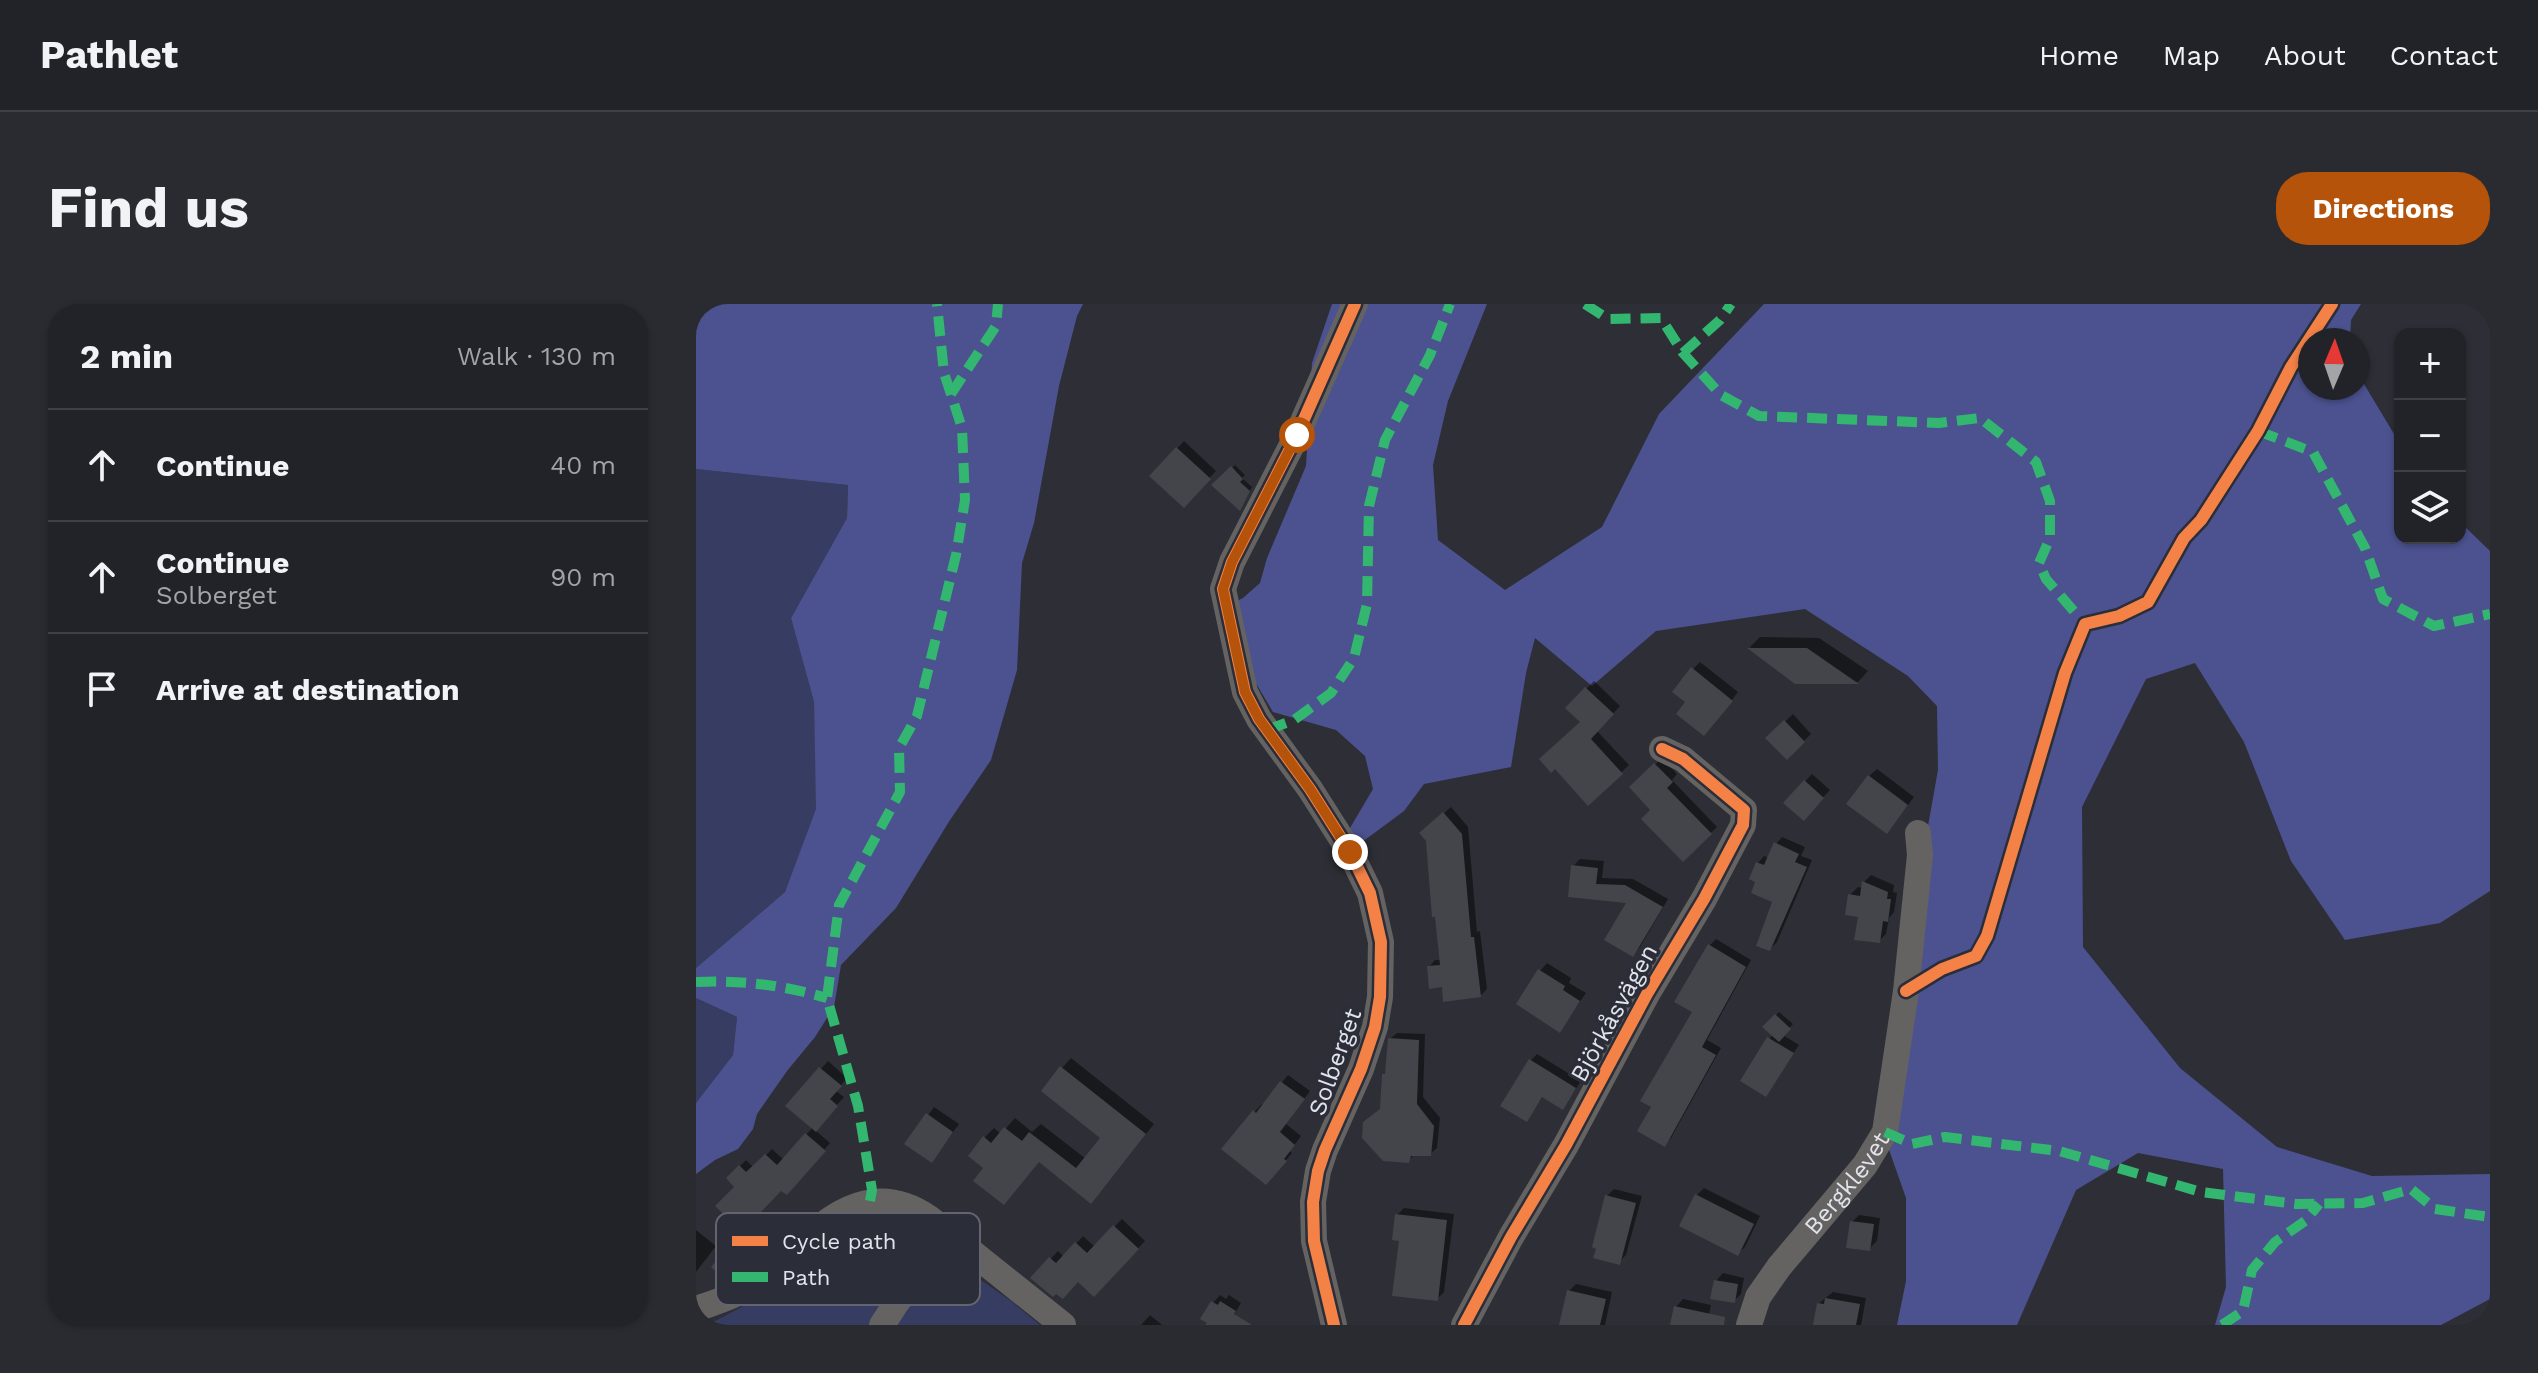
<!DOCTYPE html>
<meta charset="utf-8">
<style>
:root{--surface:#222328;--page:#2a2b30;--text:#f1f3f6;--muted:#a2a4a8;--line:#3f4045;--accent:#b45309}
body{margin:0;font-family:"Work Sans",sans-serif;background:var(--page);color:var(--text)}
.controls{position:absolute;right:24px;top:24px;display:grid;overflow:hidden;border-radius:16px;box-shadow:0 2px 6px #0004}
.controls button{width:72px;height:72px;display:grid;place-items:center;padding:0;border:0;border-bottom:2px solid var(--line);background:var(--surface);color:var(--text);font:40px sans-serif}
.compass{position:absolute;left:1602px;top:24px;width:72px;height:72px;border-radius:50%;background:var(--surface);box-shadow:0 2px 6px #0004;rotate:2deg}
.stop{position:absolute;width:24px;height:24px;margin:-18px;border:6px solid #b45309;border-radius:50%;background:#fff}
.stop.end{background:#b45309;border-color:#fff;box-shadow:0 2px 8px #0008}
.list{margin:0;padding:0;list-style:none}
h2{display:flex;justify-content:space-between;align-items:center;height:104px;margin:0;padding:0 32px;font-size:34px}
h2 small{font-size:26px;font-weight:400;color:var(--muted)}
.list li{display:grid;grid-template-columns:52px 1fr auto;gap:24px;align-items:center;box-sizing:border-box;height:112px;padding:0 32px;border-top:2px solid var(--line)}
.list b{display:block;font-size:30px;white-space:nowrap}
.list p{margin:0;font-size:26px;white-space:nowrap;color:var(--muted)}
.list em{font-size:26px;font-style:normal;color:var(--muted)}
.icon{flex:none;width:44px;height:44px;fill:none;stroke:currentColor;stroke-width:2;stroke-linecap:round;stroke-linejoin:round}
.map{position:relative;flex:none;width:1794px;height:1021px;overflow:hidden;border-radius:32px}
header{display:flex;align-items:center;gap:48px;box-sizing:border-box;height:112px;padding:0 40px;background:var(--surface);border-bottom:2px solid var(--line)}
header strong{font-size:38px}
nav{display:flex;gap:44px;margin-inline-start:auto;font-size:28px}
.intro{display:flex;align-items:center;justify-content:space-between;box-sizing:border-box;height:192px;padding:0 48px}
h1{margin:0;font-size:56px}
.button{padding:20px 36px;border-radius:32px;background:var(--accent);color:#fff;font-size:28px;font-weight:700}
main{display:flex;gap:48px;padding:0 48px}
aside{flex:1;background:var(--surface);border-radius:32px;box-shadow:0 2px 6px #0004}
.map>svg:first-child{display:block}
.green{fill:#373c62}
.forest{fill:#4b528f}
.shadow{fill:#0007}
.building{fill:#44454b}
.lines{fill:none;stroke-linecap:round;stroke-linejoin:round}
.minor{stroke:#646362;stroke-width:26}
.quiet{stroke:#33b770;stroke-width:10;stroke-dasharray:20 10;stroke-linecap:butt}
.cycleway-casing{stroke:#2b2d39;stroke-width:17}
.cycleway{stroke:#f48246;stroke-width:12}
.route{stroke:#b45309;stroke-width:10}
.labels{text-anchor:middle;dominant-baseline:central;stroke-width:7;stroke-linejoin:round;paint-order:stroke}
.street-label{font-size:24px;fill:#e1e3eb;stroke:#2b2d39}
.key{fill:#2b2d39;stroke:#62646e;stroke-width:2}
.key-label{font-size:22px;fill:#e1e3eb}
</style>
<header>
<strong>Pathlet</strong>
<nav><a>Home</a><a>Map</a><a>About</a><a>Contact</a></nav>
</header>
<div class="intro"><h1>Find us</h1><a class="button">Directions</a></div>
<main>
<aside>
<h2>2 min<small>Walk · 130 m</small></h2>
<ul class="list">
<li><svg class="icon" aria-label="ahead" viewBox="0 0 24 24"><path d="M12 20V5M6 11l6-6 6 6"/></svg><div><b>Continue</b></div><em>40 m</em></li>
<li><svg class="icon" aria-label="ahead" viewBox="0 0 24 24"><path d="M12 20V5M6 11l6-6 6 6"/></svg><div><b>Continue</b><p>Solberget</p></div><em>90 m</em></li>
<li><svg class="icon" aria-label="arrive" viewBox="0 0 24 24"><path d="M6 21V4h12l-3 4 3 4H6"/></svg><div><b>Arrive at destination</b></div></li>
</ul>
</aside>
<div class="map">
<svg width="1794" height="1021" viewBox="0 0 1794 1021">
<rect width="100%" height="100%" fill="#2e2f36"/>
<!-- green -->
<g class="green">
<polygon points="0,165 152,181 151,214 95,314 118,398 121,505 89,588 0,664"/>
<polygon points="0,694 41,713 37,751 0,799"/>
<polygon points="188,912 215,921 228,929 269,965 315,997 344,1021 12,1021 62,994 128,936 163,914"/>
</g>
<!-- forest -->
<g class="forest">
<polygon points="0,0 387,0 381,12 363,82 338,219 326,259 321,366 295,456 254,516 200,604 145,661 138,703 119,733 91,767 61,810 57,825 42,845 19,856 0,870 0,799 37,751 41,713 0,694 0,664 89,588 120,505 118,398 95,314 151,214 152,181 0,165"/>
<polygon points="636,0 791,0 752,97 737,161 742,236 809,286 906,223 963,110 1068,0 1665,0 1655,16 1654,36 1614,36 1614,84 1662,84 1662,70 1704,140 1704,234 1764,234 1764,218 1794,247 1794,587 1744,619 1649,636 1595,557 1548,438 1499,359 1450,375 1386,503 1387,643 1484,764 1581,843 1676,872 1794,870 1794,995 1745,1021 1519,1021 1530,983 1527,865 1442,849 1380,886 1321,1021 1201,1021 1210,977 1210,894 1191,840 1232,522 1242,466 1241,402 1212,372 1109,305 960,327 896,382 839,334 830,369 815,463 728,480 708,507 658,544 654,524 677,485 669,452 640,426 577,408 558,376 535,300 547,294 564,279 571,254 610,162 616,59"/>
</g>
<!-- shadow -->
<g class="shadow">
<polygon points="488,137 520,167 488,201 456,172"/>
<polygon points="539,161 549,171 546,174 556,183 544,204 518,181"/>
<polygon points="1064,333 1123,334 1172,367 1162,378 1099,378 1054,343"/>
<polygon points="1004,358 1042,388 1015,423 992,398 997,365"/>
<polygon points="898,377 924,402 901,427 933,461 892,499 886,418 872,404"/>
<polygon points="1097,410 1115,430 1091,454 1072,434"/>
<polygon points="966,454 981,470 976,476 1021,523 987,556 957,506 935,483"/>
<polygon points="1181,465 1218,493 1198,520 1173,472"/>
<polygon points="1116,470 1134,486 1108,514 1090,498"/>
<polygon points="755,503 772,523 781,628 784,627 791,685 785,691 747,681 733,663 739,656 745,656 732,523"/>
<polygon points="1086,533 1109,543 1105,552 1116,556 1081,638 1074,645 1079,597 1062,577 1062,559 1068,552 1073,554 1080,540"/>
<polygon points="884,555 908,557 906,574 937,575 972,595 944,643 937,650 933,597 874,591 877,562"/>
<polygon points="1175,571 1198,581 1197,588 1201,589 1198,608 1193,614 1190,630 1183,637 1164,611 1154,591 1162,583 1167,584 1168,578"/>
<polygon points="1020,635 1055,656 1011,736 1025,744 975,834 968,840 958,802 998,708 1013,642"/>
<polygon points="851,659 875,674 873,679 890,689 864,726 844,667"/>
<polygon points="1083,708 1097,720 1087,731 1103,741 1070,790 1047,776 1077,730 1069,723"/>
<polygon points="701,729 729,730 727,793 744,814 741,844 734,850 719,850 712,857 686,804 688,771 691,767 694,735"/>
<polygon points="841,750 885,777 867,803 847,792 830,815 835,756"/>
<polygon points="375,754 458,820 405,887 344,856 290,863 288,834 298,824 305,830 319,814 336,828 345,820 390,855 407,834 366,764"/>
<polygon points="132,757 151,774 140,787 148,793 119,826 134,839 97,882 41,883 32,874 50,856 58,864 76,845 88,856 117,823 92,802"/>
<polygon points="592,771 614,787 590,820 605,832 594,847 596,849 577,872 558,808 566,800 567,802"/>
<polygon points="238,803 263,820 236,857 211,840"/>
<polygon points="1008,884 1064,912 1049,943 1041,950 1001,891"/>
<polygon points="918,885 946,892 930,951 923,958 911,892"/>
<polygon points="708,904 758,910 748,988 741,995 705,936 701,911"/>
<polygon points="1163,911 1184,914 1181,937 1173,945 1156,918"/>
<polygon points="426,915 449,937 421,966 337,974 362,947 368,953 387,932 399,943"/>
<polygon points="0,926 20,942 0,968"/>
<polygon points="36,944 48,955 30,974 18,963"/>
<polygon points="1027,969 1048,974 1045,990 1038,997 1020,977"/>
<polygon points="880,980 916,988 909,1021 865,1021 873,987"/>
<polygon points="1137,988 1170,994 1165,1021 1119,1021 1122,1000"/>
<polygon points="524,991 530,995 533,991 545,999 532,1021 513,1021 517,999"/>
<polygon points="987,995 1015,1001 1011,1021 976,1021 980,1003"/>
<polygon points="454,1011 466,1021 445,1021"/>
</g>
<!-- building -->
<g class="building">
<polygon points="480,143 515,175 488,204 453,172"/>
<polygon points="535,162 547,175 544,178 554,187 544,207 515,181"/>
<polygon points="1051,344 1111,344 1163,380 1099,380"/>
<polygon points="995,363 1037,397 1008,432 980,410 989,398 976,388"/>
<polygon points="889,383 918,410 895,435 927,470 892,502 859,465 855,469 843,455 884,418 869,404"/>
<polygon points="1088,416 1109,438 1091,456 1069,434"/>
<polygon points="958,459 977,478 971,484 1016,530 987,558 945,515 954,506 933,483"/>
<polygon points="1172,471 1212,501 1191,530 1150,500"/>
<polygon points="1108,476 1128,494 1108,517 1087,499"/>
<polygon points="747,508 766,530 775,633 778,633 785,693 747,698 746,683 733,685 731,662 744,661 739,613 736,613 730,537 723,529"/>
<polygon points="1078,538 1103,550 1099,558 1111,563 1074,647 1060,642 1076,598 1055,589 1059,578 1053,575 1060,558 1068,561"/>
<polygon points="875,561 902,564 900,580 929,581 967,603 937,653 908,636 930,599 872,593"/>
<polygon points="1166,577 1192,588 1191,595 1195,595 1192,618 1187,617 1184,639 1158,636 1162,613 1149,611 1152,590 1164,592"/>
<polygon points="1012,640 1050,663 1006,743 1020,751 969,843 941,827 955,803 944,797 996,708 978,698"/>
<polygon points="842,665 869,682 867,686 884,697 864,729 820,700"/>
<polygon points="1079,710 1095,725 1083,738 1066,723"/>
<polygon points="1071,733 1098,749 1070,793 1044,777"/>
<polygon points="692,734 723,736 721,800 738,822 735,852 715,852 713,859 687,857 666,834 667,818 684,805 686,770 689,770"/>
<polygon points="833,755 880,784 867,806 846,793 831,818 804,802"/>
<polygon points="364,762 450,830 395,900 343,858 308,901 277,877 287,864 272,852 287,832 295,839 308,823 326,837 333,828 380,864 404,834 345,787"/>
<polygon points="123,763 146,782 134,795 142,802 120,828 89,802"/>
<polygon points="584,777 609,795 584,828 599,841 588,855 591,857 570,881 525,845 557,806 560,809"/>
<polygon points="230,809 257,828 236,859 208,840"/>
<polygon points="109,829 130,847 91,891 85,887 46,928 19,902 38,883 30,874 43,861 50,868 69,850 81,861"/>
<polygon points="999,890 1058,920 1042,952 983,922"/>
<polygon points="909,891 940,899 924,961 897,954 900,945 896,943"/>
<polygon points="699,910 751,916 742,997 696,992 703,937 696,936"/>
<polygon points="1154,917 1178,920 1174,947 1150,944"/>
<polygon points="417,921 443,945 398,993 382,978 367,995 360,990 357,993 334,974 353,953 360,959 379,938 391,949"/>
<polygon points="31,945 46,959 30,976 15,963"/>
<polygon points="1018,976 1042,980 1039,999 1014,995"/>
<polygon points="871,986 910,995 904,1021 863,1021"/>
<polygon points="1129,994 1164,1000 1160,1021 1117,1021 1121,999 1128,1000"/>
<polygon points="515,997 522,1001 524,997 540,1007 538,1010 556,1021 509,1021 511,1019 504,1015"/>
<polygon points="978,1002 1029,1013 1028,1021 974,1021"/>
</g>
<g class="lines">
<!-- minor -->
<g class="minor">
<path d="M0,1005C33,994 54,986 82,964C95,954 105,940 117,929C153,897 191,885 233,914L367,1021"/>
<polyline points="186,1021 201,998 256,932"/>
<polyline points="638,1021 618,937 617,898 622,867 629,846 665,765 679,723 684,693 685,638 674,589 654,548 614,485 563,415 549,388 527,285 536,258 601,131 659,0"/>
<polyline points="768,1021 815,933 870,841 951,690 1008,595 1047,521 1048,506 987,455 966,445"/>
<path id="s1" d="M1053,1021L1062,993L1083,963L1169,861L1189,828L1210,687L1224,551L1222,529"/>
</g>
<!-- quiet -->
<g class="quiet">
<polyline points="889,0 912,15 965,14 987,49 1025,91 1063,112 1243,119 1284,114 1340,158 1354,197 1354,234 1343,259 1350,275 1389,320"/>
<polyline points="987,49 1024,16 1035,0"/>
<polyline points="255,90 300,22 302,0"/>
<polyline points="1562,127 1617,148 1669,244 1687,295 1738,322 1794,310"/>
<polyline points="571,426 598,416 635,389 658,354 671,300 673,202 689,136 734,51 754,0"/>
<path d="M0,678C46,676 87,681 131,694"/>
<polyline points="1189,828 1216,840 1249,833 1363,847 1505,888 1600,900 1667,899 1715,885 1739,905 1794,913"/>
<polyline points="174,897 176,886 162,802 131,694 143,601 204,488 203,444 221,412 260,251 269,196 266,124 248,69 241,0"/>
<polyline points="1526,1021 1547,1007 1556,966 1579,938 1609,917 1623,900"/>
</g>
<defs>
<g id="cycleway">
<polyline points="1210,687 1246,665 1280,652 1291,632 1369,369 1389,320 1423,312 1452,298 1488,234 1505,216 1562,127 1595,63 1636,0"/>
<polyline points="638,1021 618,937 617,898 622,867 629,846 665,765 679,723 684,693 685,638 674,589 654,548 614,485 563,415 549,388 527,285 536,258 601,131 659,0"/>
<polyline points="768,1021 815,933 870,841 951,690 1008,595 1047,521 1048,506 987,455 966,445"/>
</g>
</defs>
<!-- cycleway casing -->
<use href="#cycleway" class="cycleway-casing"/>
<!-- cycleway -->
<use href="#cycleway" class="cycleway"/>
</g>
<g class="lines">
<!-- route -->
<polyline class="route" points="601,131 536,258 527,285 549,388 563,415 614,485 654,548"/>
</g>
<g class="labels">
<!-- street labels -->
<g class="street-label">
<text transform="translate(918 709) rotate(-61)">Björkåsvägen</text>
<text transform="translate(639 758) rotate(-70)">Solberget</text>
<text stroke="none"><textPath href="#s1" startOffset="174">Bergklevet</textPath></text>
</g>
</g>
<!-- legend -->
<rect x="20" y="909" width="264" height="92" rx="12" class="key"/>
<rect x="36" y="932" width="36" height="10" fill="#f48246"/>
<rect x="36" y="968" width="36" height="10" fill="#33b770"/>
<g class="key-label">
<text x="86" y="945">Cycle path</text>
<text x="86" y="981">Path</text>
</g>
</svg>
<div class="controls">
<button>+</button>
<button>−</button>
<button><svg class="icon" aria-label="layers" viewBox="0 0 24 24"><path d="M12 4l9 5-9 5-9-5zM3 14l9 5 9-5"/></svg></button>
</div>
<svg class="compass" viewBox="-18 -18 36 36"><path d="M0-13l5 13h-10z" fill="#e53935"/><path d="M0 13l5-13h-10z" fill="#a2a4a8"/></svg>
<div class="stop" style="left:601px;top:131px"></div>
<div class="stop end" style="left:654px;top:548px"></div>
</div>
</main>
